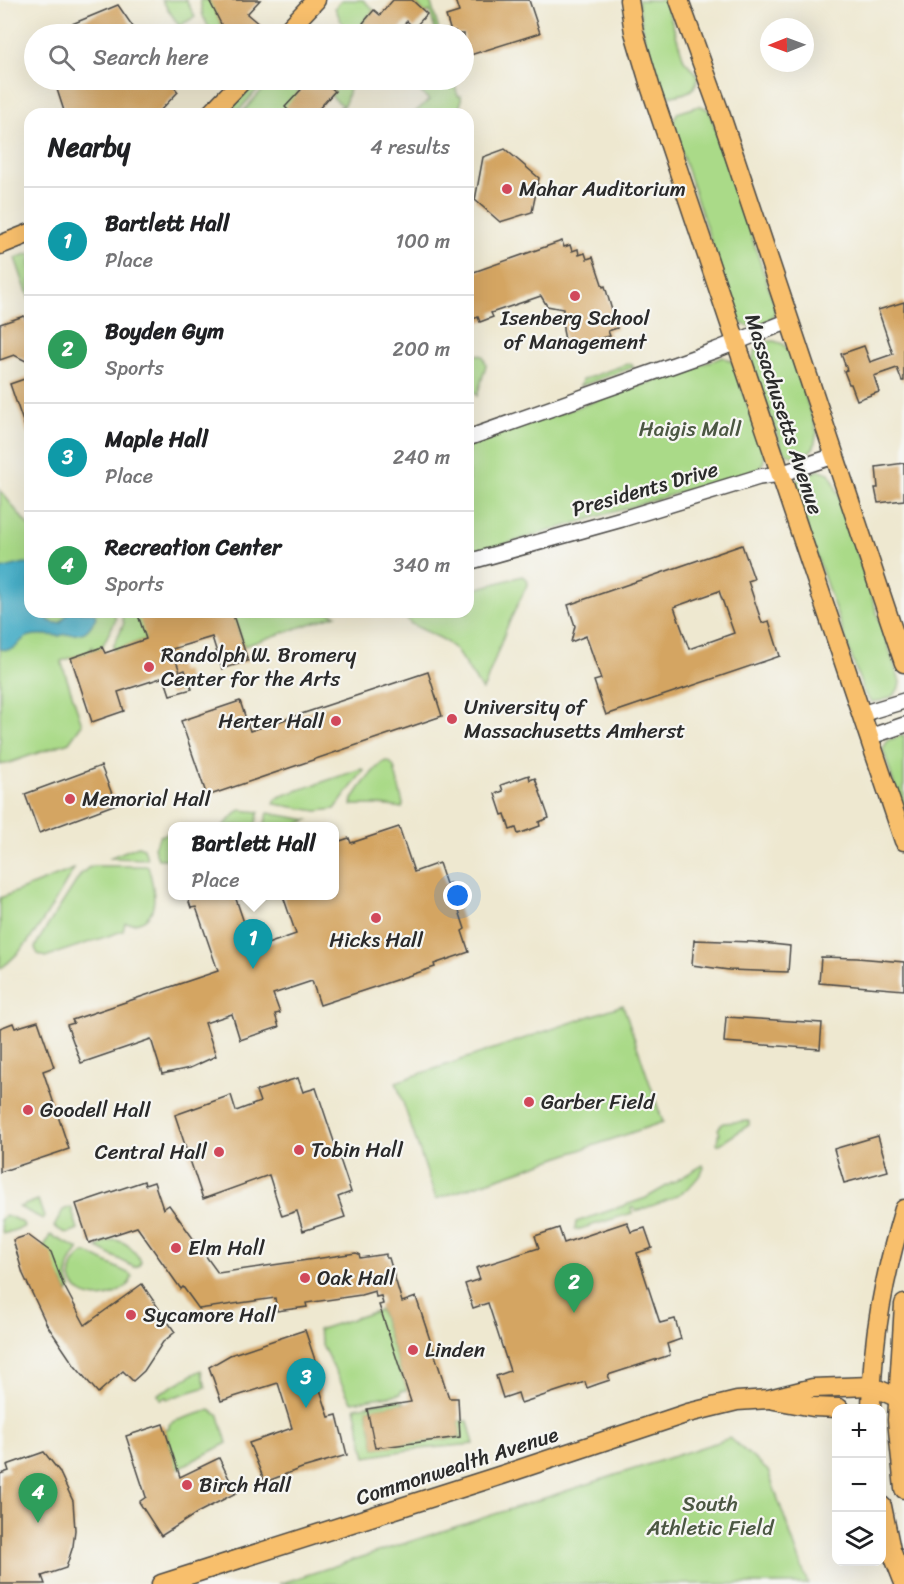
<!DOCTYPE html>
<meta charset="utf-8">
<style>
:root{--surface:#fff;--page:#f2f2f2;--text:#202124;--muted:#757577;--line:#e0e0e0;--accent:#2563eb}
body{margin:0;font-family:Sriracha,sans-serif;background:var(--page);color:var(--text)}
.controls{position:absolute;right:18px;bottom:18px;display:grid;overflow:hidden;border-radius:12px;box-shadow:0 6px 24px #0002}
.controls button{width:54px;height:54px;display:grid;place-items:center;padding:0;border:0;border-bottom:2px solid var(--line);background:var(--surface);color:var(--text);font:30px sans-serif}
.compass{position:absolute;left:760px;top:18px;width:54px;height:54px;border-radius:50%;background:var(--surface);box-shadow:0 6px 24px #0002;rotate:269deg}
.you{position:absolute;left:458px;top:896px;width:21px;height:21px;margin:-15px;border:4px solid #fff;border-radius:50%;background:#1a73e8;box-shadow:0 0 0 9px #1a73e833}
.badge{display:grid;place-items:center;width:39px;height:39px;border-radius:50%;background:var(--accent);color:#fff;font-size:20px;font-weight:700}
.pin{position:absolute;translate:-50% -50px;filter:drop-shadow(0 2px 3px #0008)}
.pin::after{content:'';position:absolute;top:32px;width:21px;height:18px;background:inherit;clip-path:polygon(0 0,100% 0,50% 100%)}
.popup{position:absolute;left:168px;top:822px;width:171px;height:78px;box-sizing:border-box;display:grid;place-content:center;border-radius:12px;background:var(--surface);filter:drop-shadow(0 2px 4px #0005);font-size:20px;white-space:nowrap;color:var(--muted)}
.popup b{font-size:22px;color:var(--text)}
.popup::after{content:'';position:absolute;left:50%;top:100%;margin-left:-12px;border:12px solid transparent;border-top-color:var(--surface)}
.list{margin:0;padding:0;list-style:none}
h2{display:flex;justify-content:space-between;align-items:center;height:78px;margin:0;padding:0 24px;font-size:26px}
h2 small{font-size:20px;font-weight:400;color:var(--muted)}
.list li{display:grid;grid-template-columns:39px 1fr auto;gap:18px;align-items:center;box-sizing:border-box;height:108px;padding:0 24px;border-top:2px solid var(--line)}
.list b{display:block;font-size:22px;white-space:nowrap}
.list p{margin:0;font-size:20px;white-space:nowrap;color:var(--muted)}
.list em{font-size:20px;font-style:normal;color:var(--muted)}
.icon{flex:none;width:33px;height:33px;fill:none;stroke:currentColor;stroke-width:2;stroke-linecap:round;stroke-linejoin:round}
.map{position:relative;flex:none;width:904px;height:1584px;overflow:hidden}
.search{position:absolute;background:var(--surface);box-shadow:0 6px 24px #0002;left:24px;top:24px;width:450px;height:66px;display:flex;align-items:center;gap:15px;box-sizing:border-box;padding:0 21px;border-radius:33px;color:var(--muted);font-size:22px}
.panel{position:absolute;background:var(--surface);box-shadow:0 6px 24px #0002;left:24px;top:108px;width:450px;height:510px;border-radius:18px}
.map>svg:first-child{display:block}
.green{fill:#aada88;stroke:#6a825a;stroke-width:1.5}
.water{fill:#47aec7;stroke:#396c79;stroke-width:1.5}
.building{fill:#d4a562;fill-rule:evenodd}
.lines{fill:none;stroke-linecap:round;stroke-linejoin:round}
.minor-casing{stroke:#484744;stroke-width:18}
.major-casing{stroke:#484744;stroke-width:21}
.minor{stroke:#fff;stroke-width:15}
.major{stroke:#f8bf6c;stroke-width:18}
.poi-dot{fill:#d1495b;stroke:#f6f6f2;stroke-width:2}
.labels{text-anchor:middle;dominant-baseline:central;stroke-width:4.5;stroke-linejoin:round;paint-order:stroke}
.poi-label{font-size:21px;fill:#2b2b2b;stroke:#f6f6f2;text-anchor:start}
.street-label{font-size:21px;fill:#2b2b2b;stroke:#f6f6f2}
.park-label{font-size:21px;fill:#4b5742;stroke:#f6f6f2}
</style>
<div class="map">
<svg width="904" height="1584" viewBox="0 0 904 1584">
<rect width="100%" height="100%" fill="#f6f6f2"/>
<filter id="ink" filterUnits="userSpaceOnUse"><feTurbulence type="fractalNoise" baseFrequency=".0167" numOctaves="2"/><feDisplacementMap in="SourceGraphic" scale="12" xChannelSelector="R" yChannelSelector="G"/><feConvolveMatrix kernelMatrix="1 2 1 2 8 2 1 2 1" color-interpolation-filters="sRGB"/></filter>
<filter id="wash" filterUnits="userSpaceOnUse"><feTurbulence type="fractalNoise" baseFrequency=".008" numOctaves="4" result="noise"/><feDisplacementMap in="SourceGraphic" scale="24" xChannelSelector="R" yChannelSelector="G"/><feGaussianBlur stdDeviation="1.35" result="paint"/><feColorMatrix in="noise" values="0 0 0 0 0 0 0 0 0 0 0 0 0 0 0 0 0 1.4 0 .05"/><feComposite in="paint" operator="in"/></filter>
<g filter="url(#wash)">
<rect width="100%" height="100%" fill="#eee8d0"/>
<!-- green -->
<g class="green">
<polygon points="162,0 186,0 195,17 179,26"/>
<polygon points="200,0 210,0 225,33 212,34 203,16"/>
<polygon points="342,0 363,0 374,10 363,23 375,34 347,34 335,8"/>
<polygon points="412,0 430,0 440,34 436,34 430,11 426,13"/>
<path d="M638,0H665L684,60L697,74C700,90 685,94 672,96L662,92L646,48Z"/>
<polygon points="259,80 266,80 240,109 235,110 232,107"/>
<polygon points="271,80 285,80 299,92 292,114 241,114"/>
<polygon points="322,80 351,80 346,101 338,114 334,114 342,105 331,96 335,91"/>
<polygon points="408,80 453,80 458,96 461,96 461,103 456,114 413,114 429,100"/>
<path d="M699,106L704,107L710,112L775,306C775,311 774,317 770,320C760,327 745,329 737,319L672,125L677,113Z"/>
<polygon points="30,253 30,301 15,258"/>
<path d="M774,341L783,344L791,354L817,432L814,447C805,458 792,460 782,449L753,366C751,352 759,341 774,341Z"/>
<polygon points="468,352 483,356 486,365 477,396 468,383"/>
<polygon points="723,357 731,361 735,367 764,455 764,461 759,469 468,555 468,445"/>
<polygon points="627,364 632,364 634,367 580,386 582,380"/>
<path d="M820,470L829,473L834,482L900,682C899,697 885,701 871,702L864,693L796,496V481L801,476Z"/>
<polygon points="0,490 30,528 30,612 113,612 116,619 102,647 93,650 92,647 89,652 61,661 82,724 69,742 6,764 0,764"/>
<polygon points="522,576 527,579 528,583 507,627 484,688 482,690 455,649 442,639 411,624 406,618 406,612 468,612 468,591"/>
<polygon points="124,612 145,612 146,639 114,650 113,647 124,623 121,613"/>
<polygon points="232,612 329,612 336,615 244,646"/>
<polygon points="904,735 904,816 883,749 888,740"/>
<path d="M386,761L390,762L394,767L403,804L402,808L381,805H351C353,795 376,765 386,761Z"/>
<polygon points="361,769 364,770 335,809 317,811 274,804 276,799 281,796"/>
<polygon points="240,810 259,812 255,826 223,826"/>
<polygon points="268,813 308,820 292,826 264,826"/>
<polygon points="172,832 172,859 158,859 154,847 160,836"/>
<polygon points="138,846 144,848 147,859 109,858"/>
<path d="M94,866H148C155,890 163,926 125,923L123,931L45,957L38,954L35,948L38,941L81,874L88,868Z"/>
<path d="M74,869C53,903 33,945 0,969V898Z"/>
<polygon points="623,1005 663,1122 436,1199 396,1082"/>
<polygon points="749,1121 749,1125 720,1144 717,1144 718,1135 720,1134 718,1129 723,1123"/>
<path d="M703,1165L704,1168C689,1196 664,1202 636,1211L634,1208H631L632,1213L577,1230L575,1229L576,1222L646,1198Z"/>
<polygon points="38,1200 44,1217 43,1219 19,1207"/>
<polygon points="71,1207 78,1229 67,1234 54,1227 63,1210"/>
<polygon points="5,1216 9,1216 23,1223 24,1227 3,1234 0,1220"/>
<path d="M50,1235L79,1249C69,1262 64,1272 71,1288L68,1293L44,1247Z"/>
<path d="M115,1240C128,1242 134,1251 141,1261L138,1266L134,1267L97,1248L105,1242Z"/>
<path d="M84,1253H87L130,1274L132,1277C130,1285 124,1289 116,1293C82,1311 53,1274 84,1253Z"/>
<polygon points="380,1310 407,1390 401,1391 400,1394 353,1402 350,1400 323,1347 318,1330"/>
<polygon points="201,1370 206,1387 167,1399 166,1397 160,1399 158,1394"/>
<polygon points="398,1399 405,1403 367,1409 375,1448 460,1437 459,1421 468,1421 474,1444 408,1450 366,1457 355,1407"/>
<polygon points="210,1410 219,1416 227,1443 177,1469 165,1429 169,1428 169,1425 172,1422"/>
<polygon points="730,1438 768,1471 808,1584 279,1584"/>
</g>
<!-- water -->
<path class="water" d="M25,563L30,564V612H49L48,620L54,623H60L69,612H94L96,617C86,637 82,633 61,635L60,636C51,636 40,633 30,636C15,640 21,653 0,649V569Z"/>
<g id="blocks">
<!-- building -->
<g class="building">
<polygon points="209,0 260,0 247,14 260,25 252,34 226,34"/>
<polygon points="393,0 412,0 427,14 414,28 407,21 395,34 375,34 363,23 374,10 380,15"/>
<polygon points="455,0 529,0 540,33 464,57 464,34 456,34 455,31 451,32 446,16 459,12"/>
<polygon points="118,5 138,34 48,34"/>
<polygon points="54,80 169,80 178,92 157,114 65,114"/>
<polygon points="310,80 322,80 335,91 314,114 292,114 285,107"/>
<polygon points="505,149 539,178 532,212 500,222 475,200 483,157"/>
<polygon points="562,241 564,247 570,245 572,251 578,249 579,255 585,253 587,259 593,257 603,287 605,286 617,328 608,331 610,336 601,338 602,340 567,350 563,330 563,309 547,306 541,296 491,313 493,317 480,322 478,317 468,321 468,274"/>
<polygon points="904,302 904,381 902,381 897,368 874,376 879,392 857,400 851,384 849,384 844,371 847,370 841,354 864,346 870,362 893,354 878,310"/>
<polygon points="24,316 30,332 30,363 14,355 0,360 0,324"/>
<polygon points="30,377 30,436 28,436 10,384"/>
<polygon points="904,463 904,500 878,503 875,488 878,488 876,467"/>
<path d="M742,545L754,579L748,581L762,623L769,621L780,656L606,715L594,681L601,679L586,636L571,642L575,626L568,605ZM719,591L734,633L689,649L674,607Z"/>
<polygon points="137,612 232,612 248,661 222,669 212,637 172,649 180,672 185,670 192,689 170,695 164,677 118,692 124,711 92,722 71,658 102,647 105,653 146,639"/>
<polygon points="428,672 442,716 207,796 181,721 240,701 250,731"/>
<polygon points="101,766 116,804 39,833 25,794"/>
<polygon points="529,775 530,780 535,778 549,818 539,822 540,826 518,834 516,828 510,830 505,814 502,815 495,794 503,791 501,785"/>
<polygon points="399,827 414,872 439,863 446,884 450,883 465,929 462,931 469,952 434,964 435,967 320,1005 312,981 273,994 280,1013 275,1014 279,1027 240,1040 232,1014 205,1023 216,1056 190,1068 162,1074 151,1039 81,1063 67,1025 74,1023 72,1020 218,971 196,907 191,908 187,896 235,896 253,949 296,934 283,896 334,896 334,843 349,838 351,843"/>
<polygon points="694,940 752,942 790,946 788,972 729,970 692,965"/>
<polygon points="821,957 857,958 904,962 904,990 819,983"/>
<polygon points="726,1017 822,1023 820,1049 724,1042"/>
<polygon points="38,1021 54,1067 43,1071 69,1149 0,1172 0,1028 13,1023 15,1028"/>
<polygon points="298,1078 303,1092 316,1088 351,1192 338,1197 345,1217 303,1231 297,1211 282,1216 269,1175 203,1199 175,1115 231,1095 236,1111 260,1102 256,1091"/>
<polygon points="878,1136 888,1171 844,1183 834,1149"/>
<polygon points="144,1181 145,1185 154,1182 163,1209 169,1205 218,1273 356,1253 359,1254 360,1258 386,1254 386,1258 389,1258 402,1302 416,1297 449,1398 458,1398 460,1437 375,1448 367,1409 411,1402 379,1305 383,1304 381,1296 376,1297 375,1291 361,1295 306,1303 307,1307 277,1311 275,1298 199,1309 183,1287 181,1289 137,1227 89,1243 76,1204"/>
<polygon points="627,1222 631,1232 645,1228 652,1248 637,1253 660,1323 675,1319 681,1339 667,1344 670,1355 608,1375 610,1380 598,1384 587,1388 585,1382 521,1403 518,1393 503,1398 496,1376 510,1371 488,1303 473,1308 465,1284 480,1279 476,1268 539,1248 535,1236 559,1228 564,1243"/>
<polygon points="28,1235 51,1252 63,1284 85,1325 142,1284 175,1332 163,1342 144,1371 133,1381 123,1371 98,1393 74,1365 47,1325 23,1274 13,1240"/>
<polygon points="305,1330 318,1369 314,1371 329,1417 337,1415 347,1455 302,1468 265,1482 249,1443 292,1428 278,1383 221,1401 209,1367 230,1355"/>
<polygon points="163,1424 180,1477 219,1458 236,1493 197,1513 161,1536 139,1502 146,1497 126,1436"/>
<polygon points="44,1452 59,1471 73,1501 75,1530 73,1546 66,1568 42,1576 45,1584 0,1584 0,1474 9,1471 7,1465"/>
</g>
</g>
</g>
<g filter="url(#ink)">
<use href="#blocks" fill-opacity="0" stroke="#484744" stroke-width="1.5"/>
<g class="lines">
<defs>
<g id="minor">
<polyline points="468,438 716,350 789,321"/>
<polyline points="468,562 622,519 759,477 780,474 834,456"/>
<polyline points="861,714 904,701"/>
<polyline points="869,737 904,725"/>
</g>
<g id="major">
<polyline points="629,0 634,32 651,89 904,841"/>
<polyline points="679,0 719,110 904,663"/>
<polyline points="284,34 316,0"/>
<polyline points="210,114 243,80"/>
<polyline points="0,245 30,233"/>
<polyline points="904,1304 897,1420 904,1489"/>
<polyline points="774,1400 813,1407 839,1408"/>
<path d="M871,1408C872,1338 884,1276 904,1209"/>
<polyline points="882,1506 891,1550 904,1583"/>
<polyline points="161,1584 505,1474 688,1413 737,1401 769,1399 813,1388 871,1386 898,1398"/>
</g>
</defs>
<!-- minor casing -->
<use href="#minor" class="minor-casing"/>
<!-- major casing -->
<use href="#major" class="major-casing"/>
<!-- minor -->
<use href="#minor" class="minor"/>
<!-- major -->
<use href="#major" class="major"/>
</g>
</g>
<!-- markers -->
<g class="poi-dot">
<circle cx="507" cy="189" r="6"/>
<circle cx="575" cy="296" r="6"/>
<circle cx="149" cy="667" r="6"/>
<circle cx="452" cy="719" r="6"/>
<circle cx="336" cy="721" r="6"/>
<circle cx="70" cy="799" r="6"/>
<circle cx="376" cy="918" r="6"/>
<circle cx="529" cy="1102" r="6"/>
<circle cx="28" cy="1110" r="6"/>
<circle cx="299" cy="1150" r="6"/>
<circle cx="219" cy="1152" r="6"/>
<circle cx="176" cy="1248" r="6"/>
<circle cx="305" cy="1278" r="6"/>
<circle cx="131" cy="1315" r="6"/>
<circle cx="413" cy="1350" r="6"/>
<circle cx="187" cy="1485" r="6"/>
</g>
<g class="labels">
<!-- poi labels -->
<g class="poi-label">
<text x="519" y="189">Mahar Auditorium</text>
<text x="575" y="318" text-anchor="middle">Isenberg School<tspan x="575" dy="24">of Management</tspan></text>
<text x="161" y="655">Randolph W. Bromery<tspan x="161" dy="24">Center for the Arts</tspan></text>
<text x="464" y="707">University of<tspan x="464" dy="24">Massachusetts Amherst</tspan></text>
<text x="324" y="721" text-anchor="end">Herter Hall</text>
<text x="82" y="799">Memorial Hall</text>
<text x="376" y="940" text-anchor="middle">Hicks Hall</text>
<text x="541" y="1102">Garber Field</text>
<text x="40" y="1110">Goodell Hall</text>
<text x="311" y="1150">Tobin Hall</text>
<text x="207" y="1152" text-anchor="end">Central Hall</text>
<text x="188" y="1248">Elm Hall</text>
<text x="317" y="1278">Oak Hall</text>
<text x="143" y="1315">Sycamore Hall</text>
<text x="425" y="1350">Linden</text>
<text x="199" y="1485">Birch Hall</text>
</g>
<!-- street labels -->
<g class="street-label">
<text transform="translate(784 414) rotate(72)">Massachusetts Avenue</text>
<text transform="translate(645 489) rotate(-16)">Presidents Drive</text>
<text transform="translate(457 1466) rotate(-18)">Commonwealth Avenue</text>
</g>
<!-- park labels -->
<g class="park-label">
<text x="690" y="429">Haigis Mall</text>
<text x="710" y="1504">South<tspan x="710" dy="24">Athletic Field</tspan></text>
</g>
</g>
</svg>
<div class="controls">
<button>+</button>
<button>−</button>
<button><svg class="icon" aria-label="layers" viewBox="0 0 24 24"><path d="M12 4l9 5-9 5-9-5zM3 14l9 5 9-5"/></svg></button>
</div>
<svg class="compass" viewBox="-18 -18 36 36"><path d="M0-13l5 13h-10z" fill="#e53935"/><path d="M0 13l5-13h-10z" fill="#757577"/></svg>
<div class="you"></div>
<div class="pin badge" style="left:253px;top:969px;background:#0f9aa8">1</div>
<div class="popup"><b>Bartlett Hall</b>Place</div>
<div class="pin badge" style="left:574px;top:1313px;background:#2e9e5b">2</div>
<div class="pin badge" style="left:306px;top:1408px;background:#0f9aa8">3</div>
<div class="pin badge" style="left:38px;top:1523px;background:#2e9e5b">4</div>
<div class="search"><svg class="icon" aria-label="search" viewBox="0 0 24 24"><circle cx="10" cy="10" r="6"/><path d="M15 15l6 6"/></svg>Search here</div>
<section class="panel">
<h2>Nearby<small>4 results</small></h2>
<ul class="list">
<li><span class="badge" style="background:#0f9aa8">1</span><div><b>Bartlett Hall</b><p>Place</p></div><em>100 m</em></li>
<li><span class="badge" style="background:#2e9e5b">2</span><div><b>Boyden Gym</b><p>Sports</p></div><em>200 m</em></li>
<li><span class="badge" style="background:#0f9aa8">3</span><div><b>Maple Hall</b><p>Place</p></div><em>240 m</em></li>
<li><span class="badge" style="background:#2e9e5b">4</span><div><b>Recreation Center</b><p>Sports</p></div><em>340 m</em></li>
</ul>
</section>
</div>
